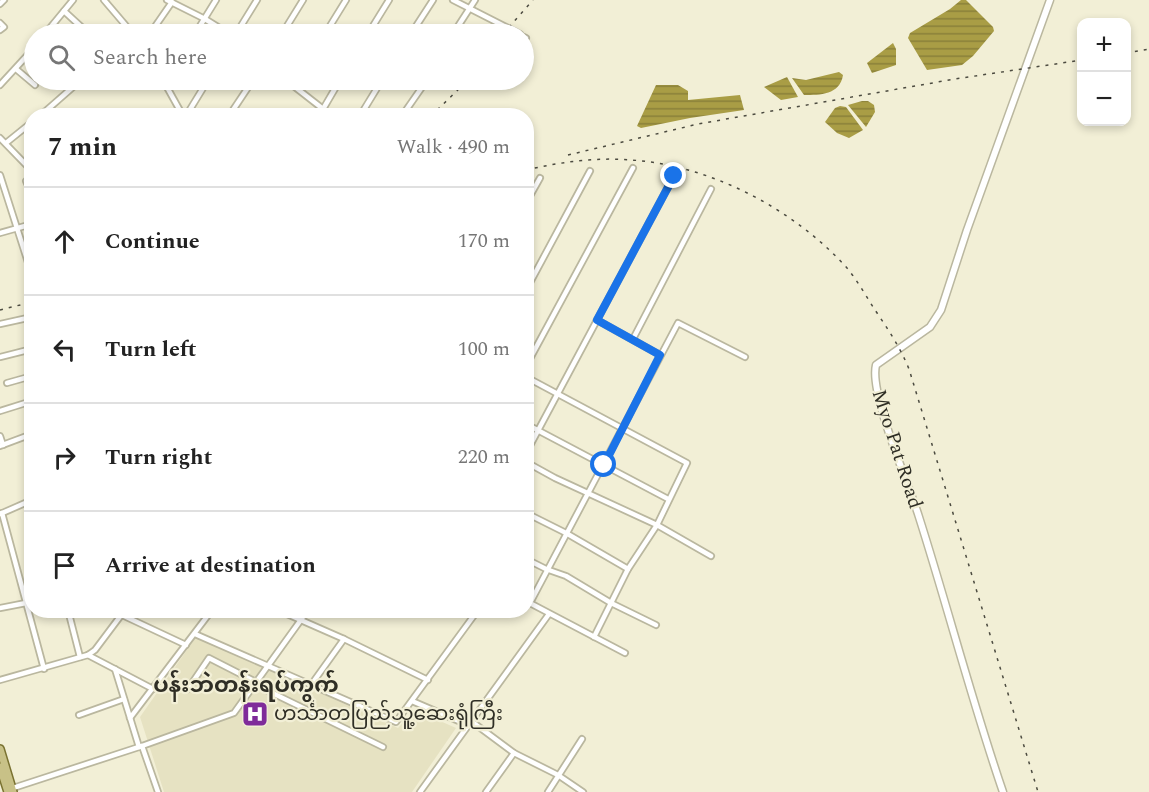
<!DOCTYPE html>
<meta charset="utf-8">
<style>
:root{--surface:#fff;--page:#f2f2f2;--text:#222;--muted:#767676;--line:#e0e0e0}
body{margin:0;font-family:Spectral,"Noto Sans Myanmar",serif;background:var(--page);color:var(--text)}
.controls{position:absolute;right:18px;top:18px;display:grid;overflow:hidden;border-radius:12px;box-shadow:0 3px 9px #0003}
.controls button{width:54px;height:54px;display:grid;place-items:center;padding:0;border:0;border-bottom:2px solid var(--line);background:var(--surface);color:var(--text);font:30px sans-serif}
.stop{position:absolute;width:18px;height:18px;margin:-14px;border:4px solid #1a73e8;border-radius:50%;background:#fff}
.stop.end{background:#1a73e8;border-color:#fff;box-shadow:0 2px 6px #0008}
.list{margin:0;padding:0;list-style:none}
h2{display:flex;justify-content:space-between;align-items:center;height:78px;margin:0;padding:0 24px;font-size:26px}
h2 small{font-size:20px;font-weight:400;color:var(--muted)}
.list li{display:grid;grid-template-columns:39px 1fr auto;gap:18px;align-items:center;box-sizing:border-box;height:108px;padding:0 24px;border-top:2px solid var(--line)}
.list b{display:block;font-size:22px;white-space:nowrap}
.list em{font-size:20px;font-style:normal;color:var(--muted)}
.icon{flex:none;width:33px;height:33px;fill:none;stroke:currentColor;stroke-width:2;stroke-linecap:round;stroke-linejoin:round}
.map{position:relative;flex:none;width:1149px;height:792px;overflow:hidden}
.search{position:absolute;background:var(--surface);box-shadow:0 3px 9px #0003;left:24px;top:24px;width:510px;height:66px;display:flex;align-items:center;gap:15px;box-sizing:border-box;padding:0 21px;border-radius:33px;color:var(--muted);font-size:22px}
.panel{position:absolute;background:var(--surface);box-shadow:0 3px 9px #0003;left:24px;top:108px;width:510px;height:510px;border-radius:24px}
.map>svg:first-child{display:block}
.built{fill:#e6e2c2}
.water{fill:url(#water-rules)}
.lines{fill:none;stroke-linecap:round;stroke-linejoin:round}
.street-casing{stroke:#bab79f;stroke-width:8}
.secondary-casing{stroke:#bab79f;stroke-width:9}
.primary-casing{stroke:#7a7231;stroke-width:10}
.street{stroke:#fff;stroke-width:4.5}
.secondary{stroke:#fff;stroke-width:6}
.primary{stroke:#c8c187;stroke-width:7}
.rail{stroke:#4c4b40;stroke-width:1.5;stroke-dasharray:3 6;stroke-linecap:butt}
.route{stroke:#1a73e8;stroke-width:8}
.labels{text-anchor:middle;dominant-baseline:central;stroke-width:4.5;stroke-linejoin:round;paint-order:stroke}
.street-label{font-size:20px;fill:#2f2e25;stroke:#f2efd6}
.poi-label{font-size:20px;fill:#2f2e25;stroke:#f2efd6;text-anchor:start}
.quarter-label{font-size:22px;font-weight:bold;fill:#2f2e25;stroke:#f2efd6}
</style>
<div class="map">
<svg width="1149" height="792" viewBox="0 0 1149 792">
<defs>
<pattern id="water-rules" width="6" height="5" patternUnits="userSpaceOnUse" patternTransform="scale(1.5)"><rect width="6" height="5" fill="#a99d45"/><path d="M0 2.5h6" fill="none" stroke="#8a8039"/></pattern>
</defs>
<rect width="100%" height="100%" fill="#f2efd6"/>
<!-- built -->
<polygon class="built" points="196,637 398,728 415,710 456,728 412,792 164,792 140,717"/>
<!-- water -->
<g class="water">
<polygon points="961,0 966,0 993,27 994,31 973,56 962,65 927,70 908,38 910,33 950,9"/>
<polygon points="893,43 896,49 896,65 872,73 867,63"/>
<path d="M839,72L843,75C840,95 820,95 804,95L792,78L806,80Z"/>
<polygon points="787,77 798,97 781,100 764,87"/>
<polygon points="656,85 678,85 688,91 688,100 740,95 744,110 690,118 641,128 637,126"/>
<polygon points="862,101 868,101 874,105 875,112 866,127 848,105"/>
<polygon points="840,106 846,107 863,130 849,138 837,133 825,122 835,108"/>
</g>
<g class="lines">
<defs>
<g id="street">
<polyline points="104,0 133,34"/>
<polyline points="167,0 205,19 229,34"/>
<polyline points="453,0 520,34"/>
<polyline points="0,4 4,0"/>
<polyline points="64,11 89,34"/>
<polyline points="0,23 4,27 0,30"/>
<polyline points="45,34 73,0"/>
<polyline points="145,34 154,28 172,2"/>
<polyline points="195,34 216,0"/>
<polyline points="236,34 257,0"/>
<polyline points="282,34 303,0"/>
<polyline points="325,34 346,0"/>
<polyline points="368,34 389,0"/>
<polyline points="411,34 433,0"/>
<polyline points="453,34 475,0"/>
<polyline points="524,37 526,38"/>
<polyline points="16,69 35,85"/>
<polyline points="163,80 183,116"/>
<polyline points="286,80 332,116"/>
<polyline points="0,85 34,48"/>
<polyline points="40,116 81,80"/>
<polyline points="186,116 208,80"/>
<polyline points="229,116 253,80"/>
<polyline points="319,116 340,80"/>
<polyline points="360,116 382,80"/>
<polyline points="402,116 427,80"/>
<polyline points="0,138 32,171"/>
<polyline points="6,143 32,122"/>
<polyline points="0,175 32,275"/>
<polyline points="32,176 26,181 32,194"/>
<polyline points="526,203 540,178"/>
<polyline points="0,233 32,224"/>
<polyline points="526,290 590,171"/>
<polyline points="597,320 660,355"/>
<polyline points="0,324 32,317"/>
<polyline points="633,339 711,189"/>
<polyline points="0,357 32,349"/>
<polyline points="526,366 633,168"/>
<polyline points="526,377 687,463 657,525 628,569 594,637"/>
<polyline points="7,383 32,376"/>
<polyline points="0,411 32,401"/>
<polyline points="526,424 668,499"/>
<polyline points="0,436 3,445"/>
<polyline points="0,446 32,434"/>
<polyline points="526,453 674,176"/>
<polyline points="526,462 555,478 657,525 711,556"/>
<polyline points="2,513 44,669"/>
<polyline points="526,513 566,533 628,569"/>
<polyline points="0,514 32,500"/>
<polyline points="526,559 546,569 566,576 611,603 656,625"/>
<polyline points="526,601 625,653"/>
<polyline points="530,603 678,323 745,357"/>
<polyline points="0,608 26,603"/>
<polyline points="68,610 80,657"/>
<polyline points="278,610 344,639 428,680"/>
<polyline points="122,615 186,645"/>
<polyline points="195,634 396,722 478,610"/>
<polyline points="88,655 153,689"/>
<polyline points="115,669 139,747"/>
<polyline points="0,680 88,655 95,650 125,610"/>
<polyline points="254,684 383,747"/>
<polyline points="311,685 344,639"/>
<polyline points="188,689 209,658 256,682"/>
<polyline points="412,701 468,725"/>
<polyline points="79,715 124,699"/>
<polyline points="130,718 212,610"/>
<polyline points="471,721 514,753 558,775 583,792"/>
<polyline points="142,746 158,792"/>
<polyline points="10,789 142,746 234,713 308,610"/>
<polyline points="420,792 549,614"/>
<polyline points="486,792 514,753"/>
<polyline points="548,792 582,739"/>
</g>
<path id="secondary" d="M1003,792C972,702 948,608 919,517C909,484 869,394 876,365L930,327L941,310L967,230L1050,0"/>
<g id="primary">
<polyline points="0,749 13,792"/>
<polyline points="0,767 8,792"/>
</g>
</defs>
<!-- street casing -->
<use href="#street" class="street-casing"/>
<!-- secondary casing -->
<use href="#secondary" class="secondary-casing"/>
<!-- primary casing -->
<use href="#primary" class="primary-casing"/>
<!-- street -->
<use href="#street" class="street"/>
<!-- secondary -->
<use href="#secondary" class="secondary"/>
<!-- primary -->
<use href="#primary" class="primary"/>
<!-- rail -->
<g class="rail">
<polyline points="503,34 533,0"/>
<polyline points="1126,53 1149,49"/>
<polyline points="431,116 468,80"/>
<polyline points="568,155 698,124 955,79 1082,60"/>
<path d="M526,170C561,162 596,157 631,160C710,165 794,209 847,268C857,280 866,296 875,310C888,329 900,347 909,369L1038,792"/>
<polyline points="0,310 32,302"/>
</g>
</g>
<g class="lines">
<!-- route -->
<polyline class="route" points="604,465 660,355 597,320 674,176"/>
</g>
<!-- icons -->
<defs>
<symbol id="hospital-square" viewBox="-11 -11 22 22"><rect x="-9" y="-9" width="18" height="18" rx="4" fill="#7f2b9a" stroke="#f2efd6"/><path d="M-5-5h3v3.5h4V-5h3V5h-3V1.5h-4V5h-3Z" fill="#fff"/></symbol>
</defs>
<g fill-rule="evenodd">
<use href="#hospital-square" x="240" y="699" width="30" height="30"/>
</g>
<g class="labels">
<!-- street labels -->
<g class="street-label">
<text transform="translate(897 449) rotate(72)">Myo Pat Road</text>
</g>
<!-- poi labels -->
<g class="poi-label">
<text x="274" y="714">ဟင်္သာတပြည်သူ့ဆေးရုံကြီး</text>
</g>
<!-- quarter labels -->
<g class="quarter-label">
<text x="246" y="685">ပန်းဘဲတန်းရပ်ကွက်</text>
</g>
</g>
</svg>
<div class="controls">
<button>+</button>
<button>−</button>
</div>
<div class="stop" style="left:604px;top:465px"></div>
<div class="stop end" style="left:674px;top:176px"></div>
<div class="search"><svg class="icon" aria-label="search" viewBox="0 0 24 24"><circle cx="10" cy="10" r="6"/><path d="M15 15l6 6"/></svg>Search here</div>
<section class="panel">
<h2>7 min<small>Walk · 490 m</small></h2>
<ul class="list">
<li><svg class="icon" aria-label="ahead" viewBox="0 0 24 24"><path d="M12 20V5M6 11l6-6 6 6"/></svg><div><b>Continue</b></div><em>170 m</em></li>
<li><svg class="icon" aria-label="left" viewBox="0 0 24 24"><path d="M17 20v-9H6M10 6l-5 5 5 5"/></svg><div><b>Turn left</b></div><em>100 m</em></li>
<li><svg class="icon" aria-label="right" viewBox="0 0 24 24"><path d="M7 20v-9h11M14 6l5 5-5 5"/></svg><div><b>Turn right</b></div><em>220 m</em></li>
<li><svg class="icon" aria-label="arrive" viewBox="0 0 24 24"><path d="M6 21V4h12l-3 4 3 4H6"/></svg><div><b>Arrive at destination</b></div></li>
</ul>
</section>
</div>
